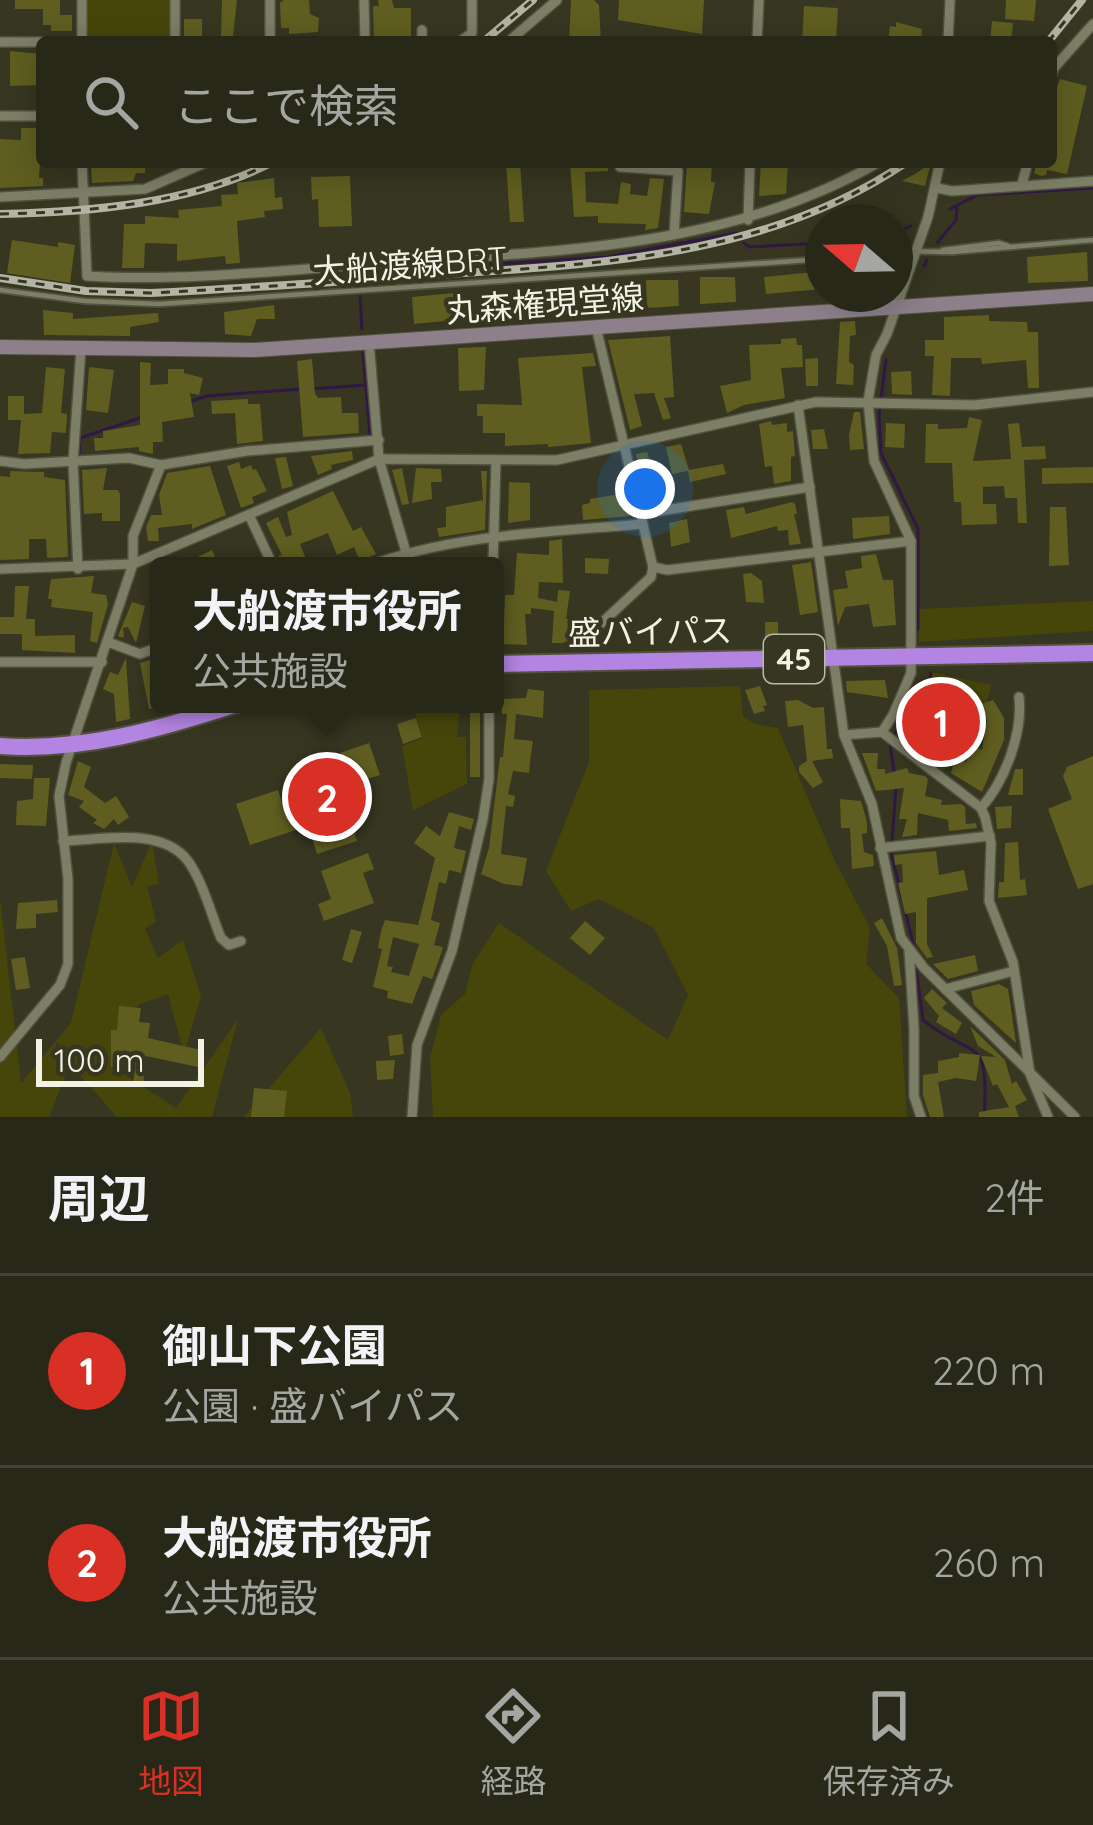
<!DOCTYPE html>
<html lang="ja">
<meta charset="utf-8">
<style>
:root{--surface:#282819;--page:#343426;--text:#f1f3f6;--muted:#a5a6a2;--line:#444438;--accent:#d93025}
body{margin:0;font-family:Quicksand,"Noto Sans JP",sans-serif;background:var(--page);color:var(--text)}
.compass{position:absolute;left:805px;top:204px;width:108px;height:108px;border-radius:50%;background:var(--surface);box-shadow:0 6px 30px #0003;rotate:290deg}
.scale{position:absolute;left:36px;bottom:30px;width:168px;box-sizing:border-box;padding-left:12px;border:6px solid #f2f3e5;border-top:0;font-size:33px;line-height:42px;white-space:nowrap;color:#f2f3e5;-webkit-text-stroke:9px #363621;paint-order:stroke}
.you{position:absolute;left:645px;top:489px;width:42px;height:42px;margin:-30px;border:9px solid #fff;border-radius:50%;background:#1a73e8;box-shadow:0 0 0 18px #1a73e833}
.badge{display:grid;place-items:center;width:78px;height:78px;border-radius:50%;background:var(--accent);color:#fff;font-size:39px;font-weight:700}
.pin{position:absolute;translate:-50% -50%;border:6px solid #fff;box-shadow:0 3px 12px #0006}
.popup{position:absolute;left:150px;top:557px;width:354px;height:156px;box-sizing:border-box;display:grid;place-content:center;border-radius:12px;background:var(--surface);filter:drop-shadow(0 3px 9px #0005);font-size:39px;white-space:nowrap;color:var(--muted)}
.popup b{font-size:45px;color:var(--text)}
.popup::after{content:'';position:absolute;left:50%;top:100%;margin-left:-24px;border:24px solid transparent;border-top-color:var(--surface)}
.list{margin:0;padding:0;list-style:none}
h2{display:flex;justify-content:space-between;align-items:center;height:156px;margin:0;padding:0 48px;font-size:51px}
h2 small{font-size:39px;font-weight:400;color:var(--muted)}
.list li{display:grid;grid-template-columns:78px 1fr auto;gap:36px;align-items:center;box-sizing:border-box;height:192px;padding:0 48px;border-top:3px solid var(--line)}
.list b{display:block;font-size:45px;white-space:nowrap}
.list p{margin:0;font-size:39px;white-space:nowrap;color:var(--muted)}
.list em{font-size:39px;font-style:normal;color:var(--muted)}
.icon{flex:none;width:66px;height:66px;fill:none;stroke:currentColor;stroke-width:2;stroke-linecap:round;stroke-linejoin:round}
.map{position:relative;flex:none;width:1093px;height:1117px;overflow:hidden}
.search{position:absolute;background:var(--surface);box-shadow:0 6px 30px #0003;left:36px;right:36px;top:36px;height:132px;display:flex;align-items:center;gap:30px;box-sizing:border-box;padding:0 42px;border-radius:12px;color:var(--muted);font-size:45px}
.sheet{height:540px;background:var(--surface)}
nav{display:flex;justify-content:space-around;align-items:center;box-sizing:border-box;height:168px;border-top:3px solid var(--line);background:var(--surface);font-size:33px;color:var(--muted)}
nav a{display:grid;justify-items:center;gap:6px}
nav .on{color:var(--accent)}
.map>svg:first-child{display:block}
.green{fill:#46460b}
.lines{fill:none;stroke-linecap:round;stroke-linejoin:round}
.stream{stroke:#301845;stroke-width:3}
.building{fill:#5f5e20;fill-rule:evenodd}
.lane-casing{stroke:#51513e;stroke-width:8}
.street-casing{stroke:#51513e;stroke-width:12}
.secondary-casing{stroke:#51513e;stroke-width:16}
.highway-casing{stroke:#51513e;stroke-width:20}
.lane{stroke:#7d7e66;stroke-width:4.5}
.street{stroke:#7d7e66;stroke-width:9}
.secondary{stroke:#8d808b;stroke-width:14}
.highway{stroke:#b384e1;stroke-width:16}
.rail-casing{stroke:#b3b4a4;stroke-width:8}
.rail{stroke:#363621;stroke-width:3;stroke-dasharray:9;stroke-linecap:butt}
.labels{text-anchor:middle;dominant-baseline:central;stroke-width:9;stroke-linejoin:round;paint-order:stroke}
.shield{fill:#363621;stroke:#babaaa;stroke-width:3}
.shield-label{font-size:30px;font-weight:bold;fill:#f2f3e5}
.street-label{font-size:33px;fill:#f2f3e5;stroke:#363621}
</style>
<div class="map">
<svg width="1093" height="1117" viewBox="0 0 1093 1117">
<rect width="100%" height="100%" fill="#363621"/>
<!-- green -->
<g class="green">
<rect x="87" y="0" width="83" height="42"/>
<polygon points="1093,601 1093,631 919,642 919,609"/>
<path d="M932,672L991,685C984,721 970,746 943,771L895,730L922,696Z"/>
<polygon points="740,686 743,716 755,724 778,728 835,861 870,928 866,964 899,998 907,1117 433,1117 430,1058 441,1015 465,994 472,965 499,923 668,1040 688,995 654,928 599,899 571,911 546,871 589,762 589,690"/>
<polygon points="460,711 457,737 466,737 467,784 413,810 402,746 423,738 415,712"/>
<polygon points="152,841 159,884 147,886 156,922 145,928 158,958 183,940 201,996 184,1054 168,994 138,1005 118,1027 119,1071 176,1108 238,1019 212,1117 117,1117 70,1064 49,1117 0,1117 0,897 21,1083 71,1023 114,843 132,887"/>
<polygon points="321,1028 350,1093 353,1117 244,1117"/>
</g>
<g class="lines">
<!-- stream -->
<g class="stream">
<polyline points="950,209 977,195 1093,188"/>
<polyline points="895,233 911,226"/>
<polyline points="744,243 749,247 823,243"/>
<polyline points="937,243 956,220 957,206"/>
<polyline points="924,266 927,260"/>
<polyline points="359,276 365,272 607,257 737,233"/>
<polyline points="360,296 362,329"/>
<polyline points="363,353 370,435"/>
<polyline points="886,360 879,414 881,453 918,529 918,629"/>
<polyline points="311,389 366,385"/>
<polyline points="192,401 207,396 301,389"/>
<polyline points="79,454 80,438 143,417"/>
<polyline points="893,736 929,686 931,673"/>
<polyline points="890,745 894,771"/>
<polyline points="892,842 896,786"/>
<polyline points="891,852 914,947"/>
<path d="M916,967L923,1020C973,1061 990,1031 984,1117"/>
</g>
</g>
<!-- building -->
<g class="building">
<polygon points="15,0 60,0 60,15 72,15 72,31 51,31 51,25 43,25 43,9 15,9"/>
<polygon points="222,0 237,0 233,36 221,36"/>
<polygon points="284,0 309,0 310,14 319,18 318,32 289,34 289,28 281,28 280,3"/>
<polygon points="378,0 392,0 394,8 411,8 411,42 374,42 373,6 379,6"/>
<polygon points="571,0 594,0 599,5 601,42 569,42"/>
<polygon points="619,0 704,0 702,34 618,20"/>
<polygon points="1006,0 1036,0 1034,21 1005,19"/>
<polygon points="804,6 838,8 836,42 802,42"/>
<rect x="184" y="19" width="18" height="17"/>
<polygon points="992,21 1013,23 1011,42 990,42"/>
<polygon points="896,22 922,29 921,42 888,42 890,26 896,27"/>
<polygon points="10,51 42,54 42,85 10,86"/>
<polygon points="1060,79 1087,86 1067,174 1047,170 1046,175 1041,176 1034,173 1037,162 1051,162 1051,104"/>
<polygon points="21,128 42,128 39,178 43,178 43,186 0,188 0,139 21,140"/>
<polygon points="506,162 520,162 524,222 510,222"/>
<polygon points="570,162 608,162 608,171 585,172 586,202 618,204 621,182 631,184 630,194 647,196 650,178 664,179 658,228 645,230 646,224 598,223 598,216 574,217"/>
<polygon points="687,162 712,162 711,182 715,182 709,214 684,212"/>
<polygon points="761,162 788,162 786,194 759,196"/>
<polygon points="104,163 145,164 145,173 136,173 133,181 92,183 91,166"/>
<polygon points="931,163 925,186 902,181 915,174"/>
<polygon points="350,176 352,226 319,227 318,199 312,200 311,177"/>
<polygon points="274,178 275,198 282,197 283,209 264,211 265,217 237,221 240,263 226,264 225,256 177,261 177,244 145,243 144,268 122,268 124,224 145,224 145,216 179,218 178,210 222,206 221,195 238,194 237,183"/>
<polygon points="12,240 58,247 58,242 75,245 70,283 7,273"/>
<polygon points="1087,252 1088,281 1028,283 1027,257"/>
<polygon points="823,271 823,289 766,294 764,277"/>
<polygon points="700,277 735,277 736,302 700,304"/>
<polygon points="646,280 678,280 679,306 647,308"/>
<polygon points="574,285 570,312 555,313 554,286"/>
<polygon points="454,293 455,320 414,324 412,297"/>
<polygon points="274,305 275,319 257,319 251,336 225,334 224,312"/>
<polygon points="43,310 73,313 73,319 158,313 159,322 130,327 130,336 44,335"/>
<polygon points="989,315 989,321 1027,322 1028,332 1038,332 1039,388 1028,388 1026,360 982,364 981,358 951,358 950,396 932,395 934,356 925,356 925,340 944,340 944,317"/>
<polygon points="855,321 856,335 850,336 849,362 854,365 853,385 836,384 840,322"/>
<polygon points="670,336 674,397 664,398 671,418 663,420 654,393 634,394 642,426 630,430 608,340"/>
<polygon points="796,338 797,345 802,345 803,367 781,368 785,398 744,405 727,413 720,386 751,380 749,345 781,344 781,339"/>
<polygon points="486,347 484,390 459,391 458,348"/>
<polygon points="593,353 596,366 582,367 591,443 548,447 548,444 505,446 505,433 483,433 483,416 477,416 477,404 522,405 518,358"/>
<polygon points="818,358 818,386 806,386 805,359"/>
<polygon points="312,359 315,394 318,398 341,397 342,413 358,413 359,433 303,437 297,361"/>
<polygon points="140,362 151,363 150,385 168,384 168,369 184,369 184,373 203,378 199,395 190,393 194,417 162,422 163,442 153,442 153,454 139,451 139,447 95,451 94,438 103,438 103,431 140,425"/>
<polygon points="46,367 65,369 61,413 67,414 66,433 52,432 50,453 18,454 21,420 8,420 8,396 24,396 24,414 42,413"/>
<polygon points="89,367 114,370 108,413 86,410"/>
<polygon points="911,371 912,395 892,394 891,372"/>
<polygon points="248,399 248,404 260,404 263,441 237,444 235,413 212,414 211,401"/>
<polygon points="854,412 860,412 864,449 850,450 849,435"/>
<polygon points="969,417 982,420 973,461 1011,459 1008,424 1019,423 1022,447 1045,446 1046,459 1024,460 1027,523 1018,523 1017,498 1005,498 1004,486 983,487 983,504 996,504 997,524 962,525 961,502 954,502 952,463 925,463 926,424 938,424 938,429 967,428"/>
<polygon points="771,421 772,425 787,423 787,432 793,431 795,456 791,457 791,481 774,484 772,466 765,467 759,424"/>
<polygon points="886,423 905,424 904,448 885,447"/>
<polygon points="824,429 828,449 813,449 811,430"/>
<polygon points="681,444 689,470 723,464 726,474 690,482 688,471 672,474 666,447"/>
<polygon points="352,451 353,460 331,465 332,469 318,475 311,456"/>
<polygon points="647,452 659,489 644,492 636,454"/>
<polygon points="286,457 293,486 282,489 275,458"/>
<polygon points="239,462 241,469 251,465 253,470 256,469 267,491 252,497 254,503 241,508 227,466"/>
<polygon points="210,466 226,515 192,529 192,524 158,528 159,541 148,541 146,527 151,515 162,515 159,495 167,473"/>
<polygon points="1093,467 1093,483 1042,484 1042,468"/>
<polygon points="107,468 103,490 118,490 120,494 120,521 102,521 102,513 84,514 82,470"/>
<polygon points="402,468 409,504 402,505 392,470"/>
<polygon points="416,468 441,469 442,482 431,482 432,499 412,503"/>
<polygon points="10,471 44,472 44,477 65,480 68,557 47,558 46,539 29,539 29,559 0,560 0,476 10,477"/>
<polygon points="481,471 487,471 485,530 439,537 437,528 446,527 446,507 483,500"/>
<polygon points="509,482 530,483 530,520 508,523"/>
<polygon points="333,491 353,531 361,527 376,554 360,561 354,547 337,555 328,533 300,544 306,559 282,566 278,556 282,555 266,523 278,517 286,537 292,535 287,512"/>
<polygon points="626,493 630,516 583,520 582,505 590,503 590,499"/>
<polygon points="792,502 795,504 797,514 794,514 801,544 789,545 788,530 778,531 777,526 731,538 726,510 744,507 746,514"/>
<polygon points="1050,507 1066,507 1069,565 1049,566"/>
<polygon points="889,516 890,534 853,539 852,518"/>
<polygon points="687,519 690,542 671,547 669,523"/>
<polygon points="562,539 563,583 539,582 538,598 557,602 558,590 570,591 566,619 575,619 574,637 563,643 552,643 554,611 531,608 531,614 525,614 527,645 497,644 497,624 504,624 505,595 514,595 517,553 549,555 549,541"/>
<polygon points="212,550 219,566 179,566"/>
<polygon points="876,554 883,580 893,580 896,625 873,627 869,604 845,607 838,626 833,590 848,588 845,571 862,568 861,556"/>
<polygon points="585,558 609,559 608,574 585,573"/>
<polygon points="811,562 818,612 800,615 792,565"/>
<polygon points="751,573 762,581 764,603 746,602 743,574"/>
<polygon points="94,576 91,593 106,595 108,604 97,643 90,641 93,612 51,607 52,599 48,599 51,579"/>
<polygon points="15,586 29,586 26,619 35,619 35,636 75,635 75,653 22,650 22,634 0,634 0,617 14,617"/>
<polygon points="132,602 145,606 136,643 128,627 123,628 124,638 118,636"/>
<rect x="765" y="622" width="13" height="22"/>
<polygon points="159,657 159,707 149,709 140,663"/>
<polygon points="126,658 130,719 116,722 114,694 103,689 110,672 118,675"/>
<polygon points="885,680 888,698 847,692 846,681"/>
<polygon points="760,686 767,705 763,706 765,711 754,714 745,690"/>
<polygon points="528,689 544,691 543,718 516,714 514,739 533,741 531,754 529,773 513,771 508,794 515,796 513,807 506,806 501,854 527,858 522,886 504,884 481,874 489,848 500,757 503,757 507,714 502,714 502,699 526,698"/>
<polygon points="798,700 813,708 824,707 827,749 832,749 833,758 812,761 823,782 813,788 799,772 799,766 807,761 803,725 788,727 785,701"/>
<polygon points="993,700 1004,718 1004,740 982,792 951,773 955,759 966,762 973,746 982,750 987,721 981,704"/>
<rect x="470" y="713" width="10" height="64"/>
<polygon points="416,718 422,737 403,744 397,724"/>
<polygon points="369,743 380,775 340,788 357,841 317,854 308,826 250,845 236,804 278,790 287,818 316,809 302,766"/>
<polygon points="862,753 878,753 877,769 885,769 885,774 907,768 909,773 925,776 928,779 925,796 942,800 941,805 961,804 965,807 966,824 976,823 977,828 949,831 948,820 918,813 917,835 902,837 907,819 899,819 904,788 876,791"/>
<polygon points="1093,756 1093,884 1078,889 1048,809 1072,799 1063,776 1067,767"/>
<polygon points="78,761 91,767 84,787 105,803 116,796 129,817 118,825 114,819 104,829 93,823 97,820 79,807 84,801 68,795"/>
<polygon points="0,764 33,765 32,779 0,778"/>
<polygon points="1015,769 1023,769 1023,795 1008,795"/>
<polygon points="34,778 50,778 46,826 16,825 17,801 33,799"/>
<polygon points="840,799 861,801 867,822 867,833 862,834 864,852 873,855 874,866 852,869 850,828 841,828"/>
<polygon points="1012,806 1011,828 997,829 995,807"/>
<path d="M449,812L474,819L471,830L459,826L454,848L466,851L461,873L449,870L446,884L439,882L431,920L440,923L434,945L443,947L441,954L432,979L423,976L412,1004L387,998L388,991L373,987L382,949L378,948L381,931L385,920L418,925L435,858L414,843L426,826L440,836ZM393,937L419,944L409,976L391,972L393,967L387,966Z"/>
<polygon points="1018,842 1020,880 1025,879 1027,895 998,898 999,882 1004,882 1005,843"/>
<polygon points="936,851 939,875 964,870 968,890 927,898 927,944 933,957 927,958 916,943 916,912 905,914 898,883 903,882 902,864 895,865 894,855"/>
<polygon points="368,853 374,869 363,873 374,903 324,921 318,904 331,899 321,871"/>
<polygon points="57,900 58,912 36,914 36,928 16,929 18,903"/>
<polygon points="882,918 897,948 902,985 894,986 887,946 874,923"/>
<polygon points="585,921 605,938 590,955 570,938"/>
<polygon points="351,929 362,932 352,963 342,960"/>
<polygon points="975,955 978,971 948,979 933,964"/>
<polygon points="25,957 30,988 16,990 11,959"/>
<polygon points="999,984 1008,989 1016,1043 974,1005 971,991"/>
<polygon points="932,989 947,1003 942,1008 962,1023 956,1034 936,1022 939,1016 924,998"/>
<polygon points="119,1006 141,1008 139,1022 150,1023 148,1038 201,1050 198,1067 146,1056 143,1086 133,1085 135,1066 111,1067 111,1030 117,1030"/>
<polygon points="970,1026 1005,1060 1012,1084 1016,1081 1027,1100 1015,1106 1019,1117 979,1117 979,1112 1009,1107 997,1084 993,1086 981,1056 996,1057 978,1046"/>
<polygon points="402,1034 404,1054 390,1056 388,1036"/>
<polygon points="959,1053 980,1055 976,1081 956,1078 938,1082 944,1117 930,1117 923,1095 923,1075 938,1073 938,1061 959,1057"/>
<polygon points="395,1060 393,1079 377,1080 376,1061"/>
<polygon points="254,1088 287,1091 284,1117 251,1117"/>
</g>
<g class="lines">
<defs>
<g id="lane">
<polyline points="943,250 999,243 1008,246"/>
<polyline points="895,251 952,252 1093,240"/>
<polyline points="895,256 910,254"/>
<polyline points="0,290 85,301 159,304 823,259"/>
</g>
<g id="street">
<polyline points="82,0 82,42"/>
<polyline points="175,0 175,42"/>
<polyline points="364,0 365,42"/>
<polyline points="0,42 42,42"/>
<polyline points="270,42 270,0"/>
<polyline points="422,42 422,30"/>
<polyline points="459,42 472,33 472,0"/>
<polyline points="508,42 557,0"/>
<polyline points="757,42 759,0"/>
<polyline points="948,42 950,0"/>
<polyline points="1051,77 1054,68 1093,24"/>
<polyline points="0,116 42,116"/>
<path d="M82,162L87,276C185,282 284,270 381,263C551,251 727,250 879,162"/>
<polyline points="620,167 678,171 674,235"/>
<polyline points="1022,184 1028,162"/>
<polyline points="937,188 952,191 1093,181"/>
<polyline points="0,197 145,189 207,162"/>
<polyline points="748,220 750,162"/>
<polyline points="369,342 379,459 410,566"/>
<polyline points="798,405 844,735 872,804 901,938 924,968 1075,1117"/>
<polyline points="0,461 24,464 129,458 161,465 247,451 379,440"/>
<polyline points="641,514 810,487"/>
<polyline points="249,515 273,566"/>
<path d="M368,566C455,534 552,532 643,524"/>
<polyline points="493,566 496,460"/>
<polyline points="653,567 667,570 911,541"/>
<polyline points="0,569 133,564 379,459 557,460 816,402 975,405 1093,392"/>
<polyline points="78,569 73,462 81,348"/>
<polyline points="108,642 140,654 159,647"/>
<polyline points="579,644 651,577 653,567 596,327"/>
<polyline points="0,662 102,662"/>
<polyline points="882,732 893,715 911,673 911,541 874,461 868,401 876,355 887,334 928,217 940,162"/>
<polyline points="844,735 882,732 981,808 985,817 991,843 989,901 1013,962 1030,1074 1048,1117"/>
<path d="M981,808C1005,781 1023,733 1019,697"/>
<path d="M63,841C100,840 162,826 188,861C203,882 211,914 221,938L229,945L241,941"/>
<polyline points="880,848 990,836"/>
<polyline points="909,950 914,1029 914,1096 921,1117"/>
<polyline points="945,989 1014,971"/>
<polyline points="0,1057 60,985 68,964 68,879 59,796 66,763 133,564 133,536 161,465"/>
<polyline points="412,1117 417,1045 452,951 483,819 489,779 489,704"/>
</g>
<polyline id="secondary" points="0,347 255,350 1093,294"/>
<g id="highway">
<polyline points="495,664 1093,653"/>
<path d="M0,746C82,752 160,729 237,704"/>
</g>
</defs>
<!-- lane casing -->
<use href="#lane" class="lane-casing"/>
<!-- street casing -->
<use href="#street" class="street-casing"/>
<!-- secondary casing -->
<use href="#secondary" class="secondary-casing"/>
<!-- highway casing -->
<use href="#highway" class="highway-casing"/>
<!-- lane -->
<use href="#lane" class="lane"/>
<!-- street -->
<use href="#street" class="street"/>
<!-- secondary -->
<use href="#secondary" class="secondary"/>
<!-- highway -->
<use href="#highway" class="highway"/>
<defs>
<g id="rail">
<polyline points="483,42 533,0"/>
<polyline points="1048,42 1082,0"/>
<path d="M0,214C91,212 190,204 273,162"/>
<path d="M0,278L86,291L150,293C250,288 350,281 451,274C610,263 770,255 907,162"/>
</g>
</defs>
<!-- rail casing -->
<use href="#rail" class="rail-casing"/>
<!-- rail -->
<use href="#rail" class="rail"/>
</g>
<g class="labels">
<!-- shield labels -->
<rect class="shield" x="764" y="635" width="60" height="48" rx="9"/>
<g class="shield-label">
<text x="794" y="659">45</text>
</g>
<!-- street labels -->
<g class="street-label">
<text transform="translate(410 264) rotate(-4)">大船渡線BRT</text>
<text transform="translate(545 303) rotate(-4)">丸森権現堂線</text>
<text transform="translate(650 631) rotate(-1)">盛バイパス</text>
</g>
</g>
</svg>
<svg class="compass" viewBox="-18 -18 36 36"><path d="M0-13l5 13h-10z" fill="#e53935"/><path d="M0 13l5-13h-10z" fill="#a5a6a2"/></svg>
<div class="scale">100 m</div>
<div class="you"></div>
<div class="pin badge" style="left:941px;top:722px">1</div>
<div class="pin badge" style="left:327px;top:797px">2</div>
<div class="popup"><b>大船渡市役所</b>公共施設</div>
<div class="search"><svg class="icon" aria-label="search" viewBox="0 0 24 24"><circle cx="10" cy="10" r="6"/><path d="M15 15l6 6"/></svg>ここで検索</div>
</div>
<section class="sheet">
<h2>周辺<small>2件</small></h2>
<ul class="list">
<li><span class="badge">1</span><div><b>御山下公園</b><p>公園 · 盛バイパス</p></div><em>220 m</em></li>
<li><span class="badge">2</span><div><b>大船渡市役所</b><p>公共施設</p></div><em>260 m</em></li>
</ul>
</section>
<nav>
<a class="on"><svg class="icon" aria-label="map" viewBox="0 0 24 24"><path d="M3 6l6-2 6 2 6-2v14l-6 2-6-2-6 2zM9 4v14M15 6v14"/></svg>地図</a>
<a><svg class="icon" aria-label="directions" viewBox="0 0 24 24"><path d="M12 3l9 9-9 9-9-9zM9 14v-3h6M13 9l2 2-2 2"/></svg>経路</a>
<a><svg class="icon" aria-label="saved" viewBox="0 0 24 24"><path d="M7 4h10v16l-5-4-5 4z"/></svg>保存済み</a>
</nav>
